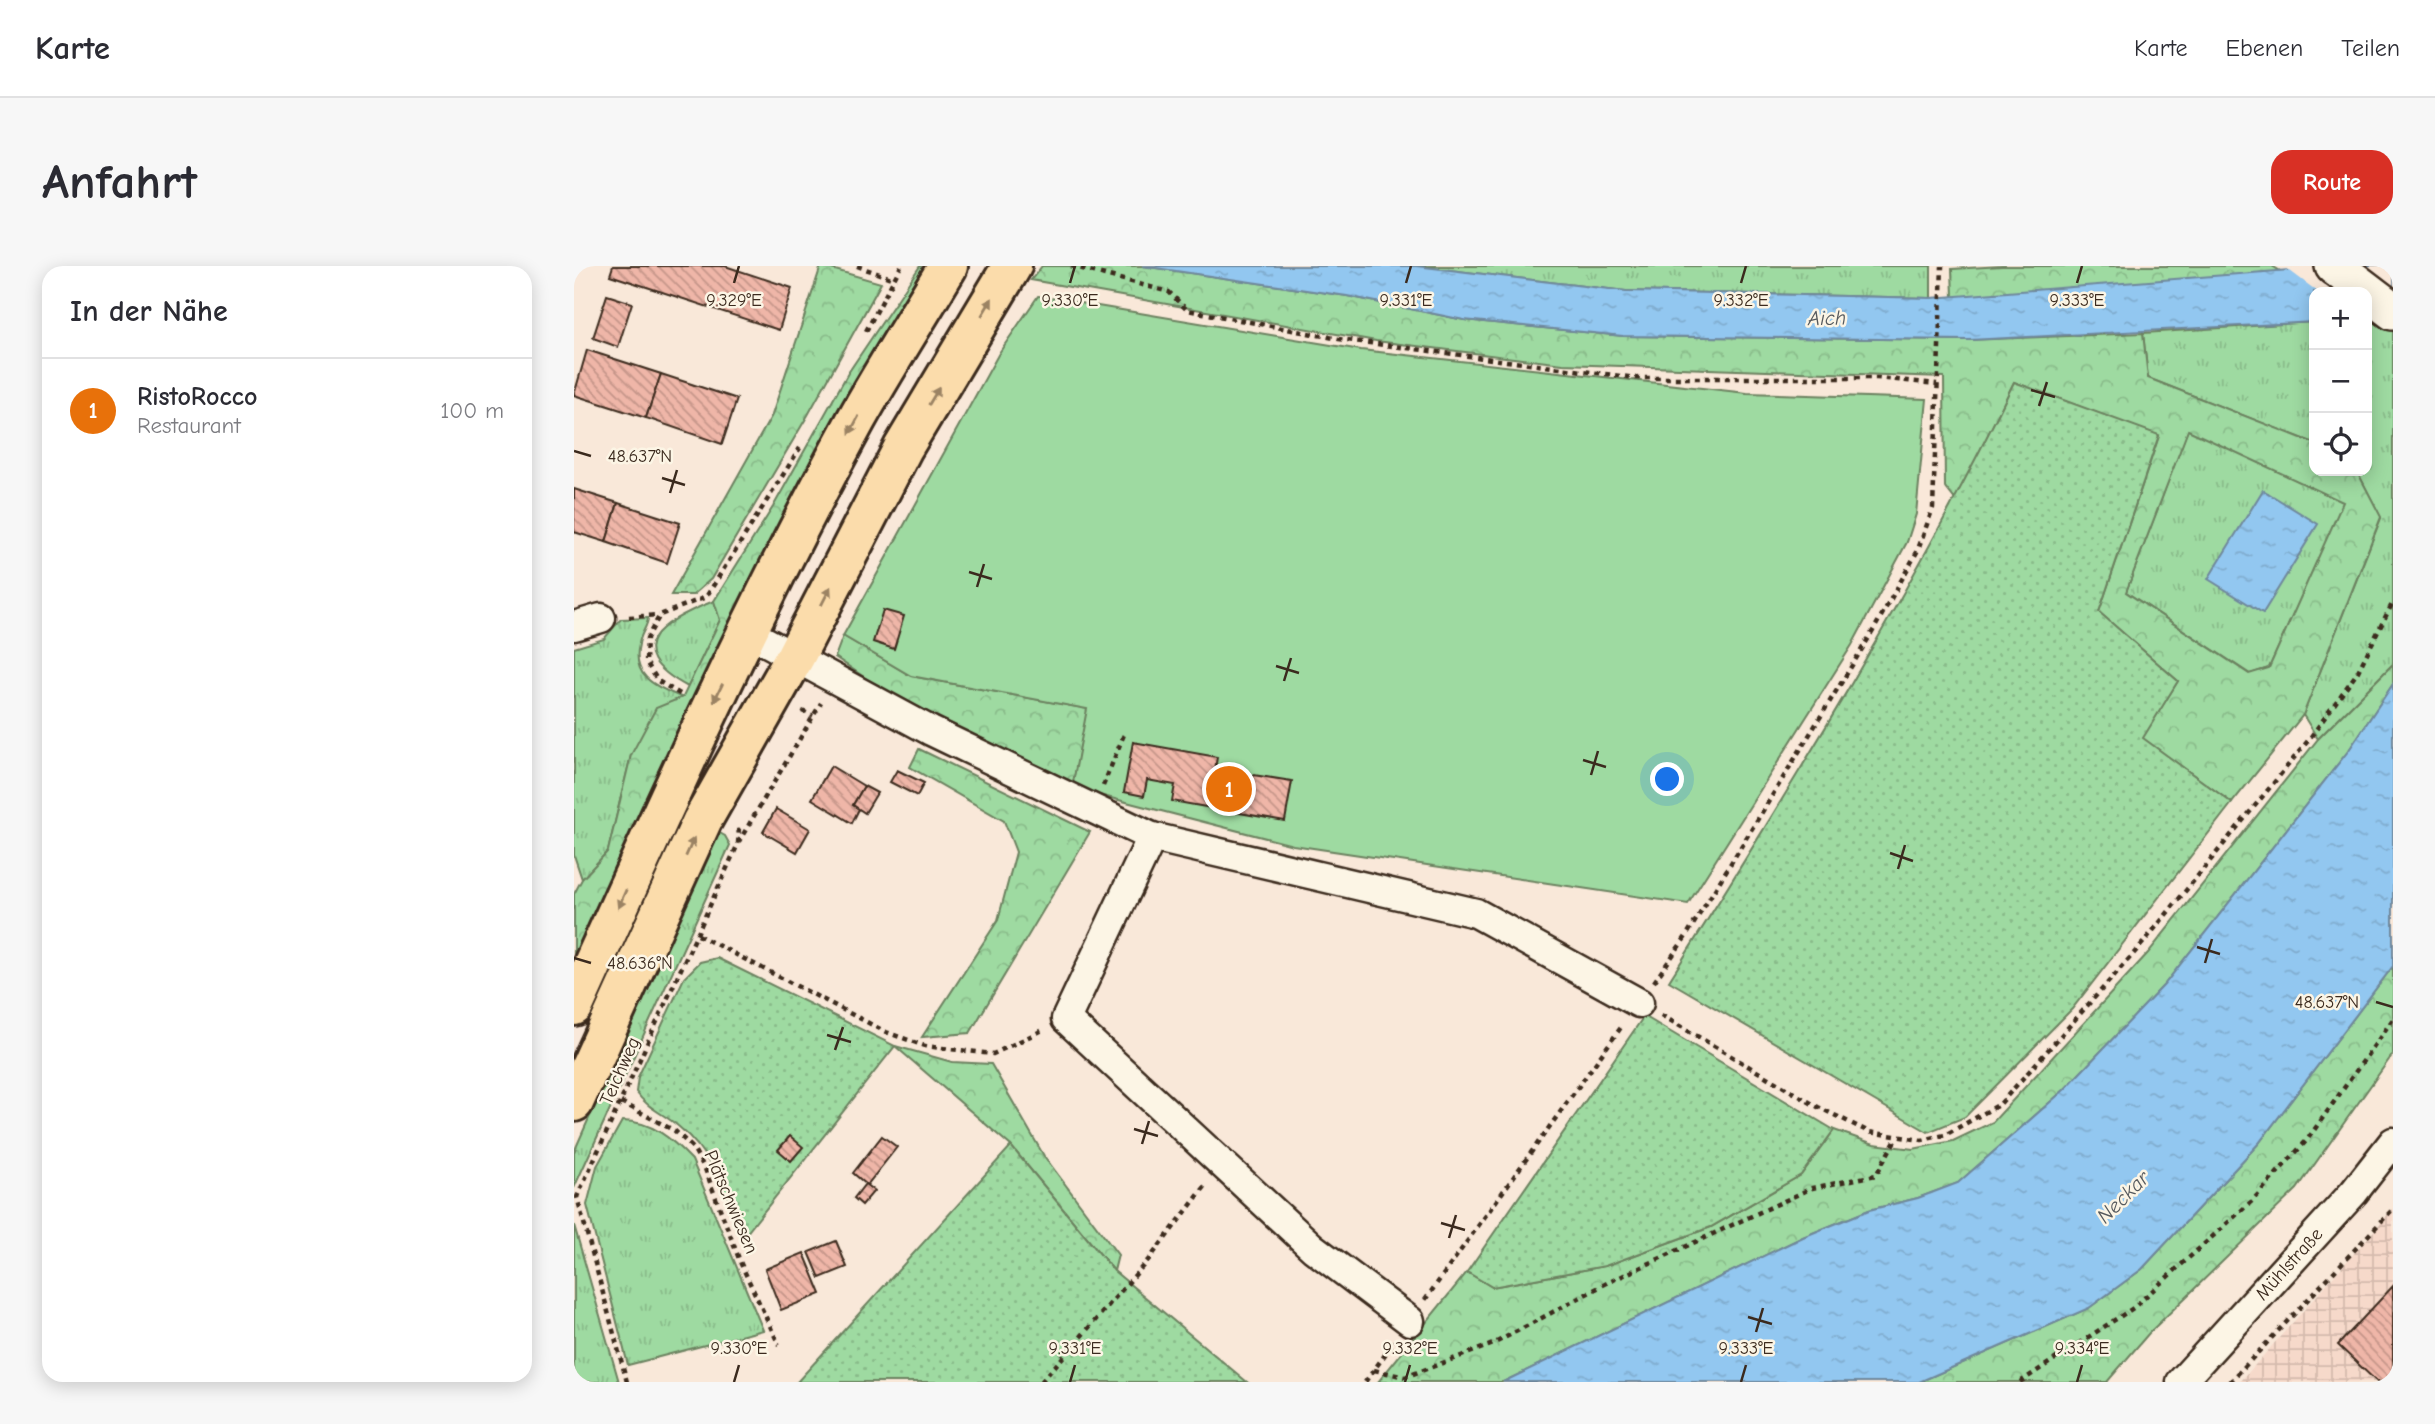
<!DOCTYPE html>
<html lang="de">
<meta charset="utf-8">
<style>
:root{--surface:#fff;--page:#f7f7f7;--text:#2b2b33;--muted:#7c7c81;--line:#e1e1e2;--accent:#d93025}
body{margin:0;font-family:"Comic Neue",sans-serif;background:var(--page);color:var(--text)}
.controls{position:absolute;right:21px;top:21px;display:grid;overflow:hidden;border-radius:14px;box-shadow:0 4px 18px #0003}
.controls button{width:63px;height:63px;display:grid;place-items:center;padding:0;border:0;border-bottom:2px solid var(--line);background:var(--surface);color:var(--text);font:35px sans-serif}
.you{position:absolute;left:1094px;top:514px;width:24px;height:24px;margin:-18px;border:5px solid #fff;border-radius:50%;background:#1a73e8;box-shadow:0 0 0 10px #1a73e833}
.badge{display:grid;place-items:center;width:46px;height:46px;border-radius:50%;background:var(--accent);color:#fff;font-size:23px;font-weight:700}
.pin{position:absolute;translate:-50% -50%;border:4px solid #fff;box-shadow:0 2px 7px #0006}
.list{margin:0;padding:0;list-style:none}
h2{display:flex;justify-content:space-between;align-items:center;height:91px;margin:0;padding:0 28px;font-size:30px}
h2 small{font-size:23px;font-weight:400;color:var(--muted)}
.list li{display:grid;grid-template-columns:46px 1fr auto;gap:21px;align-items:center;box-sizing:border-box;height:105px;padding:0 28px;border-top:2px solid var(--line)}
.list b{display:block;font-size:26px;white-space:nowrap}
.list p{margin:0;font-size:23px;white-space:nowrap;color:var(--muted)}
.list em{font-size:23px;font-style:normal;color:var(--muted)}
.icon{flex:none;width:38px;height:38px;fill:none;stroke:currentColor;stroke-width:2;stroke-linecap:round;stroke-linejoin:round}
.map{position:relative;flex:none;width:1819px;height:1116px;overflow:hidden;border-radius:21px}
header{display:flex;align-items:center;gap:42px;box-sizing:border-box;height:98px;padding:0 35px;background:var(--surface);border-bottom:2px solid var(--line)}
header strong{font-size:33px}
nav{display:flex;gap:38px;margin-inline-start:auto;font-size:24px}
.intro{display:flex;align-items:center;justify-content:space-between;box-sizing:border-box;height:168px;padding:0 42px}
h1{margin:0;font-size:49px}
.button{padding:18px 32px;border-radius:21px;background:var(--accent);color:#fff;font-size:24px;font-weight:700}
main{display:flex;gap:42px;padding:0 42px}
aside{flex:1;background:var(--surface);border-radius:21px;box-shadow:0 4px 18px #0003}
.map>svg:first-child{display:block}
.industrial{fill:url(#industrial-grid)}
.grass{fill:url(#grass-tufts);stroke:#6c8260;stroke-width:2}
.forest{fill:url(#forest-crowns);stroke:#6c8260;stroke-width:2;fill-rule:evenodd}
.garden{fill:url(#garden-dots);stroke:#6c8260;stroke-width:2}
.pitch{fill:#9edaa1;stroke:#6c8260;stroke-width:2}
.water{fill:url(#water-ripples);stroke:#6f889c;stroke-width:2}
.pier{fill:#f9e8d9}
.building{fill:url(#building-back-hatch);stroke:#3b2a1e;stroke-width:2}
.lines{fill:none;stroke-linecap:round;stroke-linejoin:round}
.minor-casing{stroke:#3b2a1e;stroke-width:33}
.tertiary-casing{stroke:#3b2a1e;stroke-width:42}
.primary-casing{stroke:#3b2a1e;stroke-width:44}
.path{stroke:#3b2a1e;stroke-width:4.5;stroke-dasharray:5 5;stroke-linecap:butt}
.minor{stroke:#fcf5e5;stroke-width:28}
.tertiary{stroke:#fcf5e5;stroke-width:37}
.primary{stroke:#fbdcab;stroke-width:38}
.oneway{fill:#9b8364}
.ticks{fill:none;stroke:#3b2a1e;stroke-width:2.5}
.labels{text-anchor:middle;dominant-baseline:central;stroke-width:5;stroke-linejoin:round;paint-order:stroke}
.street-label{font-size:19px;fill:#3b2a1e;stroke:#fcf5e5}
.water-label{font-size:21px;font-style:italic;fill:#55595d;stroke:#fcf5e5}
.ticks-label{font-size:18px;text-anchor:middle;fill:#3b2a1e;stroke:#fcf5e5;stroke-width:5;stroke-linejoin:round;paint-order:stroke}
</style>
<header>
<strong>Karte</strong>
<nav><a>Karte</a><a>Ebenen</a><a>Teilen</a></nav>
</header>
<div class="intro"><h1>Anfahrt</h1><a class="button">Route</a></div>
<main>
<aside>
<h2>In der Nähe<small></small></h2>
<ul class="list">
<li><span class="badge" style="background:#e8710a">1</span><div><b>RistoRocco</b><p>Restaurant</p></div><em>100 m</em></li>
</ul>
</aside>
<div class="map">
<svg width="1819" height="1116" viewBox="0 0 1819 1116">
<defs>
<pattern id="industrial-grid" width="8" height="8" patternUnits="userSpaceOnUse" patternTransform="scale(1.75)"><rect width="8" height="8" fill="#f6d9ca"/><path d="M0 4h8M4 0v8" fill="none" stroke="#d4baad"/></pattern>
<pattern id="grass-tufts" width="24" height="20" patternUnits="userSpaceOnUse" patternTransform="scale(1.75)"><rect width="24" height="20" fill="#9edaa1"/><path d="M3 7l-1-3M5 7V3M7 7l1-3M15 17l-1-3M17 17v-4M19 17l1-3" fill="none" stroke="#89bb8a"/></pattern>
<pattern id="forest-crowns" width="20" height="18" patternUnits="userSpaceOnUse" patternTransform="scale(1.75)"><rect width="20" height="18" fill="#9edaa1"/><path d="M2 6a3 3 0 1 1 6 0M12 15a3 3 0 1 1 6 0" fill="none" stroke="#89bb8a"/></pattern>
<pattern id="garden-dots" width="8" height="8" patternUnits="userSpaceOnUse" patternTransform="scale(1.75)"><rect width="8" height="8" fill="#9edaa1"/><path d="M2 2h.1M6 6h.1" fill="none" stroke="#89bb8a" stroke-width="1.8" stroke-linecap="round"/></pattern>
<pattern id="water-ripples" width="26" height="14" patternUnits="userSpaceOnUse" patternTransform="scale(1.75)"><rect width="26" height="14" fill="#92c7f0"/><path d="M2 4q2-2 4 0t4 0M15 11q2-2 4 0t4 0" fill="none" stroke="#7fabcd"/></pattern>
<pattern id="building-back-hatch" width="6" height="6" patternUnits="userSpaceOnUse" patternTransform="scale(1.75)"><rect width="6" height="6" fill="#efb6a8"/><path d="M-1 5l2 2M0 0l6 6M5-1l2 2" fill="none" stroke="#c39488"/></pattern>
</defs>
<rect width="100%" height="100%" fill="#f9e8d9"/>
<filter id="ink" filterUnits="userSpaceOnUse"><feTurbulence type="fractalNoise" baseFrequency=".0143" numOctaves="2"/><feDisplacementMap in="SourceGraphic" scale="14" xChannelSelector="R" yChannelSelector="G"/><feConvolveMatrix kernelMatrix="1 2 1 2 8 2 1 2 1" color-interpolation-filters="sRGB"/></filter>
<g filter="url(#ink)">
<!-- industrial -->
<polygon class="industrial" points="1819,942 1819,1116 1666,1116 1799,966"/>
<!-- grass -->
<g class="grass">
<polygon points="842,0 1357,0 1357,32 1052,25"/>
<polygon points="1819,51 1819,398 1744,473 1729,449 1807,252 1783,205 1793,205 1793,53"/>
<polygon points="1740,56 1740,177 1574,112 1569,67"/>
<polygon points="1614,163 1770,236 1695,402 1676,408 1552,326"/>
<path d="M140,335L146,354L114,421C41,382 91,354 140,335Z"/>
<path d="M74,352C74,360 66,368 65,378C57,412 82,420 109,432L57,489L34,585L8,613L0,589V382L30,373L47,353Z"/>
<polygon points="142,565 151,570 156,579 0,922 0,886"/>
<path d="M48,855C78,855 98,873 118,894L189,1064L54,1099L13,939L23,900Z"/>
<polygon points="0,959 45,1116 0,1116"/>
</g>
<!-- forest -->
<g class="forest">
<polygon points="247,0 307,17 234,149 137,313 119,329 97,329 198,149"/>
<polygon points="346,0 355,5 0,698 0,628 8,613 34,585 57,489 82,442 109,431 146,354 140,335 199,241 274,107"/>
<path d="M468,0H568L773,30L890,54L1049,70L1395,74L1569,67L1574,112L1740,177V205H1783L1807,251L1729,449L1658,537L1568,472L1604,415L1525,346L1585,170L1440,116L1382,235L1371,221L1370,111L989,98L802,75L457,14ZM1614,164L1769,236L1695,402L1675,408L1552,326Z"/>
<polygon points="1428,0 1698,0 1708,6 1379,31 1378,3"/>
<polygon points="269,370 337,410 514,443 498,522 303,420 261,391"/>
<polygon points="1819,398 1819,418 1775,484 1590,719 1490,824 1384,917 1344,932 1295,944 1229,971 929,1116 804,1116 893,1006 918,1021 1031,1000 1137,961 1227,909 1260,864 1300,878 1339,883 1379,875 1419,856 1574,687 1744,473"/>
<polygon points="345,483 516,566 396,767 348,771 424,654 442,586 430,555 336,501"/>
<polygon points="1819,700 1819,788 1723,923 1575,1067 1533,1116 1345,1116 1515,1042 1568,1003 1685,877"/>
<polygon points="321,780 378,796 417,798 470,890 544,989 540,1005 437,880"/>
</g>
<!-- garden -->
<g class="garden">
<path d="M1440,116L1585,169L1525,346L1604,415L1569,472L1658,537L1498,743L1391,851L1354,866L1095,715C1218,520 1339,324 1440,116Z"/>
<path d="M143,692L321,780L168,973C152,930 140,889 104,860C89,847 74,843 62,826L64,811L110,712L126,696Z"/>
<polygon points="1070,750 1260,864 1227,909 1137,961 1031,1000 918,1021 893,1006"/>
<polygon points="437,880 540,1005 673,1116 223,1116"/>
</g>
<!-- pitch -->
<polygon class="pitch" points="464,30 787,84 1173,127 1353,133 1342,248 1333,276 1278,379 1114,638 719,579 498,522 513,443 337,410 269,370 425,87"/>
<!-- water -->
<g class="water">
<polygon points="568,0 842,0 1052,25 1357,32 1766,0 1819,0 1819,51 1793,26 1740,26 1740,56 1395,74 1049,70 890,54 773,30"/>
<polygon points="1689,224 1744,258 1689,347 1634,313"/>
<polygon points="1819,418 1819,700 1685,877 1568,1003 1515,1042 1345,1116 929,1116 1229,971 1295,944 1344,932 1384,917 1490,824 1590,719 1775,484"/>
</g>
<!-- pier -->
<polygon class="pier" points="1733,0 1813,0 1819,5 1819,55 1793,56 1793,26 1744,26 1712,2"/>
<!-- building -->
<g class="building">
<polygon points="39,0 151,0 218,22 205,64 36,9"/>
<polygon points="33,29 58,37 44,81 19,72"/>
<polygon points="13,84 87,108 72,152 0,129"/>
<polygon points="87,108 163,133 148,178 72,152"/>
<polygon points="0,223 44,237 32,276 0,266"/>
<polygon points="44,237 106,257 93,297 32,276"/>
<polygon points="309,344 330,350 320,383 299,376"/>
<polygon points="559,476 643,491 640,510 677,517 679,509 718,515 711,555 598,535 601,519 573,514 570,530 550,526"/>
<polygon points="257,500 290,520 279,539 285,543 278,557 238,533"/>
<polygon points="323,504 350,517 343,530 316,516"/>
<polygon points="290,520 303,527 291,547 279,539"/>
<polygon points="202,543 236,563 223,586 189,566"/>
<polygon points="216,870 229,881 217,895 204,884"/>
<polygon points="308,870 323,881 293,919 279,907"/>
<polygon points="291,918 300,925 288,939 280,932"/>
<polygon points="262,975 273,1001 246,1012 235,986"/>
<polygon points="230,987 247,1028 207,1044 191,1003"/>
<polygon points="1819,1020 1819,1116 1803,1116 1764,1079"/>
</g>
<g class="lines">
<defs>
<g id="minor">
<polyline points="0,360 27,352"/>
<polyline points="174,366 357,465 578,571 902,647 1065,737"/>
<polyline points="578,571 492,753 739,982 836,1055"/>
<polyline points="1607,1116 1780,926 1819,876"/>
</g>
<polyline id="tertiary" points="1760,0 1819,45"/>
<g id="primary">
<path d="M0,740C89,543 178,345 282,154C311,102 344,51 374,0"/>
<polyline points="0,836 128,555 221,391 329,182 438,0"/>
</g>
</defs>
<!-- minor casing -->
<use href="#minor" class="minor-casing"/>
<!-- tertiary casing -->
<use href="#tertiary" class="tertiary-casing"/>
<!-- primary casing -->
<use href="#primary" class="primary-casing"/>
<!-- path -->
<g class="path">
<polyline points="283,0 320,13"/>
<polyline points="497,0 595,26 613,44 765,73 1062,112 1303,112 1363,118"/>
<polyline points="292,65 327,0"/>
<polyline points="55,351 85,349"/>
<polyline points="106,428 84,415 72,396 73,372 86,349 132,331 226,182"/>
<polyline points="228,445 239,450"/>
<polyline points="529,520 551,466"/>
<polyline points="164,577 247,437"/>
<polyline points="124,669 312,766 351,780 419,788 469,764"/>
<polyline points="1080,716 1111,672 1299,365 1343,286 1359,242 1368,0"/>
<polyline points="1087,749 1244,841 1295,866 1348,874 1371,869 1426,838 1569,677 1733,476 1783,407 1819,336"/>
<polyline points="47,836 101,865 119,882 131,903 167,998 205,1079"/>
<polyline points="851,1034 1048,760"/>
<polyline points="800,1104 831,1111 919,1078 1033,1017 1238,922 1302,909 1323,871"/>
<polyline points="53,1116 3,931 164,578 165,560"/>
<polyline points="467,1116 576,992 633,918"/>
<polyline points="791,1116 821,1075"/>
<polyline points="1446,1116 1559,1042 1678,935 1733,874 1819,753"/>
<polyline points="1656,1116 1819,943"/>
</g>
<!-- minor -->
<use href="#minor" class="minor"/>
<!-- tertiary -->
<use href="#tertiary" class="tertiary"/>
<!-- primary -->
<use href="#primary" class="primary"/>
</g>
<!-- one-way arrows -->
<defs><path id="oneway-solid" d="M-6-.8H1V-3.2L6.5 0L1 3.2V.8H-6Z" transform="scale(1.75)"/></defs>
<g class="oneway">
<use href="#oneway-solid" transform="translate(413 41) rotate(-59)"/>
<use href="#oneway-solid" transform="translate(360 130) rotate(-59)"/>
<use href="#oneway-solid" transform="translate(280 159) rotate(118)"/>
<use href="#oneway-solid" transform="translate(252 330) rotate(-63)"/>
<use href="#oneway-solid" transform="translate(144 427) rotate(116)"/>
<use href="#oneway-solid" transform="translate(116 581) rotate(-66)"/>
<use href="#oneway-solid" transform="translate(48 633) rotate(114)"/>
</g>
</g>
<!-- ticks -->
<path class="ticks" d="M160,17L165,0M496,17L501,0M832,17L837,0M1167,17L1172,0M1503,17L1508,0M1457,124L1481,131M1465,140L1473,116M0,185L17,190M88,212L111,219M96,227L103,204M395,306L418,313M403,321L410,298M702,400L725,407M710,415L717,392M1009,494L1032,501M1017,509L1024,485M1316,587L1339,595M1324,603L1331,579M1623,681L1646,688M0,692L17,697M1631,697L1638,673M1802,736L1819,741M253,769L277,776M261,784L269,761M560,863L584,870M568,878L575,855M867,957L891,964M875,972L882,949M1174,1051L1198,1058M1182,1066L1189,1042M160,1116L165,1099M496,1116L501,1099M831,1116L836,1099M1167,1116L1172,1099M1503,1116L1508,1099"/>
<g class="labels">
<!-- street labels -->
<g class="street-label">
<text transform="translate(46 805) rotate(-66)">Teichweg</text>
<text transform="translate(157 936) rotate(67)">Plätschwiesen</text>
<text transform="translate(1715 998) rotate(-48)">Mühlstraße</text>
</g>
<!-- water labels -->
<g class="water-label">
<text transform="translate(1253 52) rotate(-1)">Aich</text>
<text transform="translate(1549 931) rotate(-45)">Neckar</text>
</g>
</g>
<g class="ticks-label">
<text x="160" y="40">9.329°E</text>
<text x="496" y="40">9.330°E</text>
<text x="832" y="40">9.331°E</text>
<text x="1167" y="40">9.332°E</text>
<text x="1503" y="40">9.333°E</text>
<text x="66" y="196">48.637°N</text>
<text x="66" y="703">48.636°N</text>
<text x="1753" y="742">48.637°N</text>
<text x="165" y="1088">9.330°E</text>
<text x="501" y="1088">9.331°E</text>
<text x="836" y="1088">9.332°E</text>
<text x="1172" y="1088">9.333°E</text>
<text x="1508" y="1088">9.334°E</text>
</g>
</svg>
<div class="controls">
<button>+</button>
<button>−</button>
<button><svg class="icon" aria-label="locate" viewBox="0 0 24 24"><circle cx="12" cy="12" r="6"/><path d="M12 2v4M12 18v4M2 12h4M18 12h4"/></svg></button>
</div>
<div class="you"></div>
<div class="pin badge" style="left:655px;top:523px;background:#e8710a">1</div>
</div>
</main>
